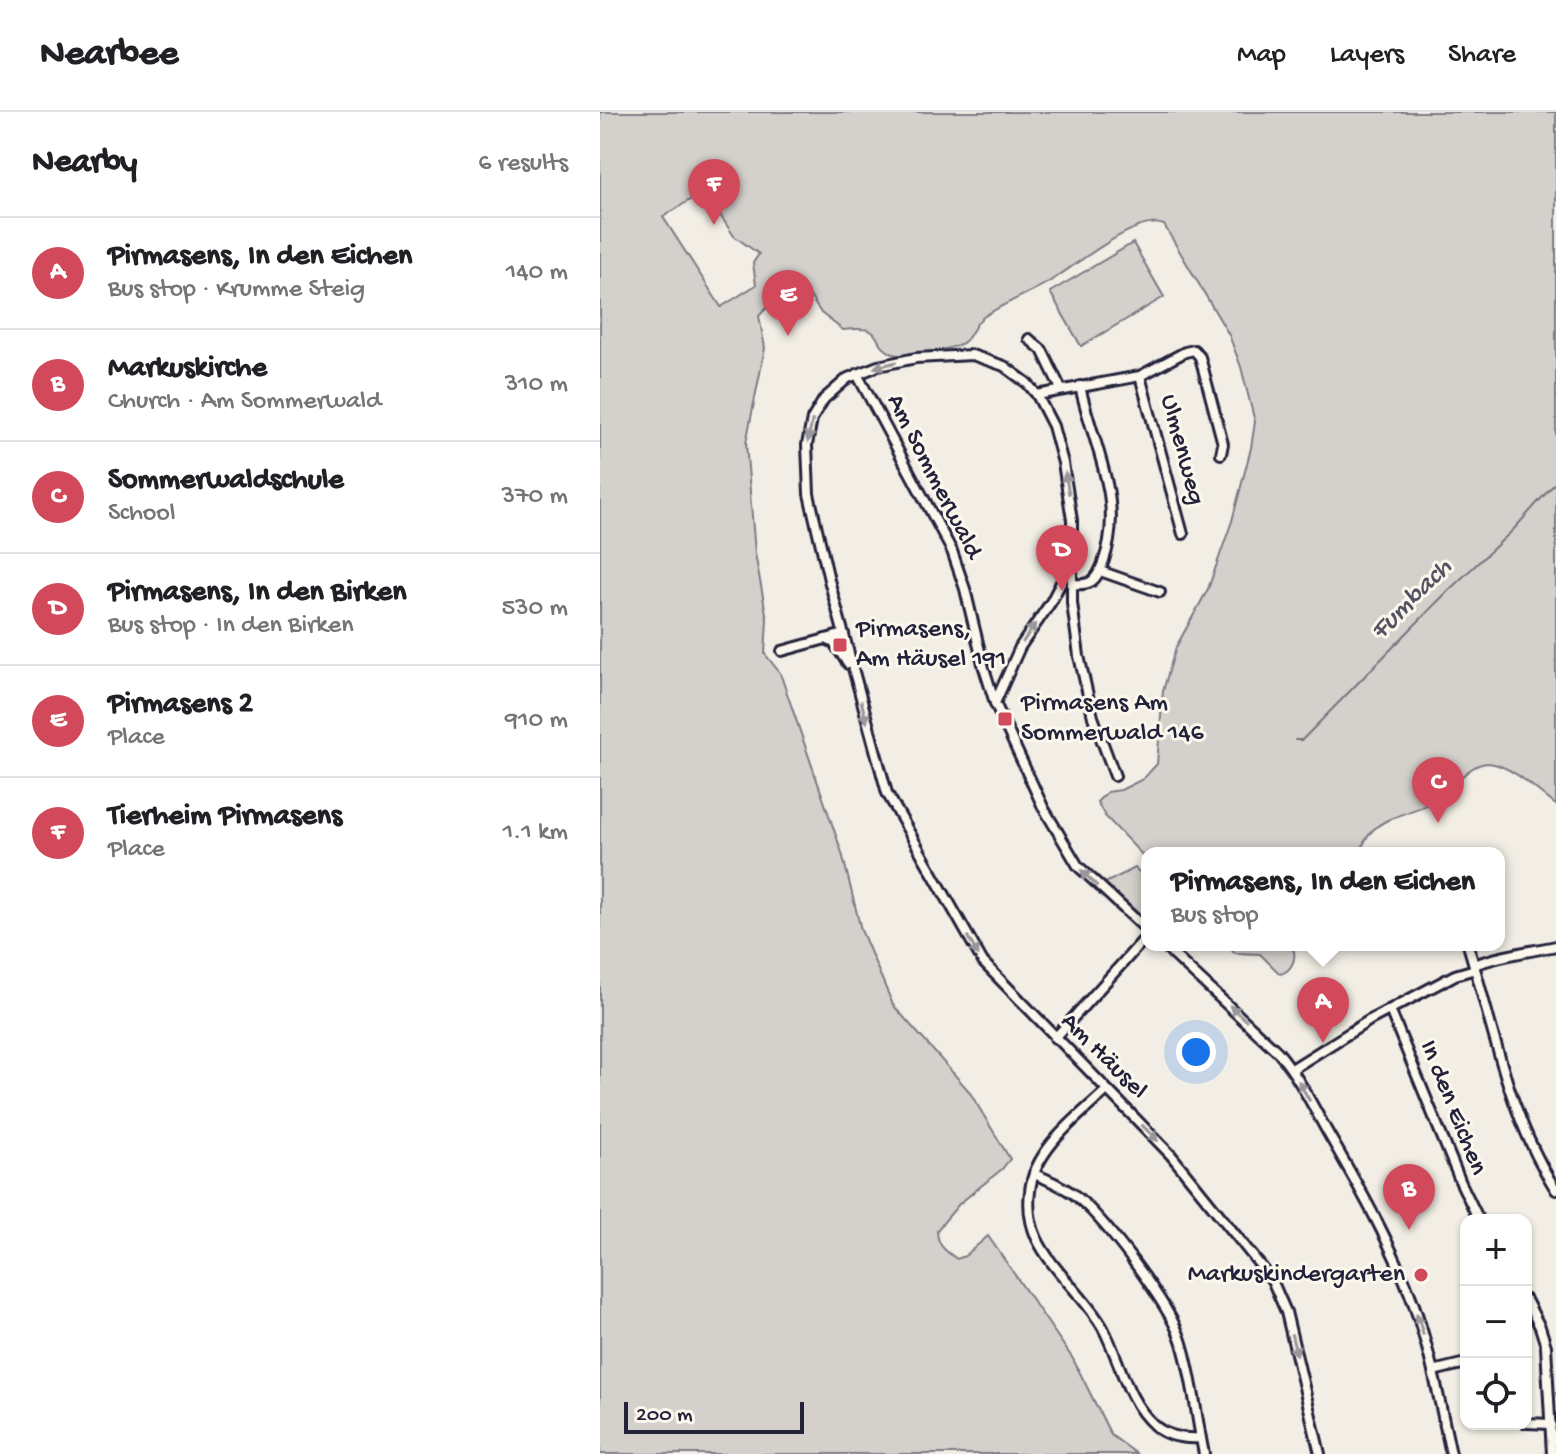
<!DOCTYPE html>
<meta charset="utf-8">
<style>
:root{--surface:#fff;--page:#f2f2f2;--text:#202124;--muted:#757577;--line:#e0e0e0;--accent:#d1495b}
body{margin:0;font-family:"Gochi Hand",sans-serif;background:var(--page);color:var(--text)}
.controls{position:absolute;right:24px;bottom:24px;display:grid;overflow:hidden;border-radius:16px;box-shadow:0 2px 6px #0004}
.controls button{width:72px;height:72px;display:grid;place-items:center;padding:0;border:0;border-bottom:2px solid var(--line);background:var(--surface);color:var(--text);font:40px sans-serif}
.scale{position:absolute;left:24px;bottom:20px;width:180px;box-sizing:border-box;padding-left:8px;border:4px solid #22223b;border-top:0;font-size:22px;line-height:28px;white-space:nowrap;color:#22223b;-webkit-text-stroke:6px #fbf7ec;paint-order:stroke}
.you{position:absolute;left:596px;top:940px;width:28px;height:28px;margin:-20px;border:6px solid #fff;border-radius:50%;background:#1a73e8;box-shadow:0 0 0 12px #1a73e833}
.badge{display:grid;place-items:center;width:52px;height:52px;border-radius:50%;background:var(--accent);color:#fff;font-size:26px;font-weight:700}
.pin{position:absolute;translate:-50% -66px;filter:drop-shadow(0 2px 4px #0008)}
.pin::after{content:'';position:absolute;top:42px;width:28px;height:24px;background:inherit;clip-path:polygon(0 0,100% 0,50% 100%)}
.popup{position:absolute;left:541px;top:735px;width:364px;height:104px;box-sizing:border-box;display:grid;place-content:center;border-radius:16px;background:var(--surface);filter:drop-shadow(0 2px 6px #0005);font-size:26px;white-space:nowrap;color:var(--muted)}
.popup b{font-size:30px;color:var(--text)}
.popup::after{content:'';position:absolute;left:50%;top:100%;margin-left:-16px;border:16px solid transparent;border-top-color:var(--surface)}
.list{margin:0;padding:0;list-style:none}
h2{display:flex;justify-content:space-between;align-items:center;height:104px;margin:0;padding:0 32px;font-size:34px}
h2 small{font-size:26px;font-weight:400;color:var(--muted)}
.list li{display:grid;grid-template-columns:52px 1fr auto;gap:24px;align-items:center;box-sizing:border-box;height:112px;padding:0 32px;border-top:2px solid var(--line)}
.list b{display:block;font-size:30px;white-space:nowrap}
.list p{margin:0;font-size:26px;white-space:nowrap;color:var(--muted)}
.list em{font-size:26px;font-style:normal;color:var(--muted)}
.icon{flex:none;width:44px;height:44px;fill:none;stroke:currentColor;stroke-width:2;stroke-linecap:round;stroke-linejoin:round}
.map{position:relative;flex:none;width:956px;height:1342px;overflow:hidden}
header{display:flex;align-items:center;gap:48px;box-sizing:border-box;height:112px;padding:0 40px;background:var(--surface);border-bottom:2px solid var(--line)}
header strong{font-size:38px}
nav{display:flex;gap:44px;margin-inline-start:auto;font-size:28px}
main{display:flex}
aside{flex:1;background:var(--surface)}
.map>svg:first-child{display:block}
.green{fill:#d4d1cc;stroke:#7b7a84;stroke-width:2;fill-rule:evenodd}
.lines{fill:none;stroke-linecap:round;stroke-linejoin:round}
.stream{stroke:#76747f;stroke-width:2}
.minor-casing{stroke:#22223b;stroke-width:14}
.minor{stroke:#fbf7ec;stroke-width:8}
.oneway{fill:#99979c}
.poi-dot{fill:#d1495b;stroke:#fbf7ec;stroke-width:3}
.labels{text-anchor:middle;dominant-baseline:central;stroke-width:6;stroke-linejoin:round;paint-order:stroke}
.street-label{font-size:26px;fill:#22223b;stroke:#fbf7ec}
.poi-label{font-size:26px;fill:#22223b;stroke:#fbf7ec;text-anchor:start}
.water-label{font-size:28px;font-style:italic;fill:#535263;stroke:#fbf7ec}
</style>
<header>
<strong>Nearbee</strong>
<nav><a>Map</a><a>Layers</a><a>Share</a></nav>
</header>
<main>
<aside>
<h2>Nearby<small>6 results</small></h2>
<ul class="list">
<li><span class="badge">A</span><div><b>Pirmasens, In den Eichen</b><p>Bus stop · Krumme Steig</p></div><em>140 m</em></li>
<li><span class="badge">B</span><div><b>Markuskirche</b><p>Church · Am Sommerwald</p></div><em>310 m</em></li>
<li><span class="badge">C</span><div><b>Sommerwaldschule</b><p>School</p></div><em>370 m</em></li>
<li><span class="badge">D</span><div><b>Pirmasens, In den Birken</b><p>Bus stop · In den Birken</p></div><em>530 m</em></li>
<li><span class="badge">E</span><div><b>Pirmasens 2</b><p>Place</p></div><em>910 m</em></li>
<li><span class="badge">F</span><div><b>Tierheim Pirmasens</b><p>Place</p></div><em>1.1 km</em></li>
</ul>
</aside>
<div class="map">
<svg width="956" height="1342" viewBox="0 0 956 1342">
<rect width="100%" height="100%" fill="#f2eee5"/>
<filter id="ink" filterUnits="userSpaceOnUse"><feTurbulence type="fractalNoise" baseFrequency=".0125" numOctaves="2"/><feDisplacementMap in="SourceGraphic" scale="16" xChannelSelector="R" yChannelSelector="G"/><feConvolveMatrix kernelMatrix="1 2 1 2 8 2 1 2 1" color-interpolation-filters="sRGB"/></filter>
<g filter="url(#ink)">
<!-- green -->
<g class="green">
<path d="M0,0H956V693C937,679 912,653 888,651C869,651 853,676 838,686C817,701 790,701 772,719C767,725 762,734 760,741H547V748L505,704L497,690L507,680L521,678L543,667L557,652L563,579L576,535L608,477L632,409L651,336L655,310L641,255L629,223L564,113C536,101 471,158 447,171C426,183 402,192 382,206C374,212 372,224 364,230C356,237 302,246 293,242C266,229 290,213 243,218L221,201L201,170L193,166L159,204L165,236L146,331L155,441L167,507L165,542L180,561L242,741L261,818L293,893L369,979L410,1047L402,1057L359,1092L337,1118C337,1133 345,1139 357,1147L365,1144L388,1124L473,1247L511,1323L537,1342H0ZM104,79L134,124L159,142L153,151L156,173L121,195L63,105Z"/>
<polygon points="533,131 564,185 481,234 450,180"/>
<polygon points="535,756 547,767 546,809 505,771"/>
<path d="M628,833H689L694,839C696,849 690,860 680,862L660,842L635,841Z"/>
</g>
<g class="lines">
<!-- stream -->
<polyline class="stream" points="695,628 702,628 849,478 912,419 956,370"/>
<defs>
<g id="minor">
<polyline points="429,227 442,238 461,277"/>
<polyline points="257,262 352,439 365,477 384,556 395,591 443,695 478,754 547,818"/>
<polyline points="540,264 583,422"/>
<polyline points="437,283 540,264 585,240 594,238 600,245 623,332 621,342"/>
<polyline points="500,459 560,480"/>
<path d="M472,472C491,474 496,469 503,451C526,389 493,335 480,274"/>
<polyline points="226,527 234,531 248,552"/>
<polyline points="182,539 244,522"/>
<polyline points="395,591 420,535 451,490 469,455"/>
<polyline points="515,664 493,605 479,544 472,491 472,408 463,351 453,314 437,283 427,271 404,254 372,243 316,246 278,254 248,266 224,287 212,307 207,333 209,382 229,468 287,681 383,850 571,1043 672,1168 686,1200 720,1342"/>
<path d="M563,833L678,940C700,966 715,999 732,1028C763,1082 793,1135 814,1193C831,1242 840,1292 851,1342"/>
<path d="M868,833C894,917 908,1003 956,1078"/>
<path d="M874,853C900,843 928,840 956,834"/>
<polyline points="790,898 861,1071 879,1108"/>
<polyline points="455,926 547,824"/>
<polyline points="692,957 770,908 855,863 875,857"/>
<path d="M507,978C478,1005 434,1037 430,1079C428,1095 430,1112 437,1127C453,1160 485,1184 503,1216C520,1248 526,1288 554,1313C567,1325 583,1327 600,1326"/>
<path d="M434,1062C447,1067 460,1073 472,1081C503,1104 569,1192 581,1228C593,1265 596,1304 604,1342"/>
<polyline points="926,1188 940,1215 946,1234 952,1342"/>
<polyline points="833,1259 866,1251"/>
<polyline points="926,1311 951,1312"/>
</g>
</defs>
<!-- minor casing -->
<use href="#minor" class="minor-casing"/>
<!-- minor -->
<use href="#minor" class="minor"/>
</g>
<!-- one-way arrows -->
<defs><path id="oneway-solid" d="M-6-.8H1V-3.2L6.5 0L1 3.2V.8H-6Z" transform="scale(2)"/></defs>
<g class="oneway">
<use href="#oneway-solid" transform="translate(285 253) rotate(166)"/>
<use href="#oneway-solid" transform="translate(210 319) rotate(102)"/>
<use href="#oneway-solid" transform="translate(467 371) rotate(-100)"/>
<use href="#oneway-solid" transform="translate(429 521) rotate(-56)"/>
<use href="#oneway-solid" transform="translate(264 600) rotate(75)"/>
<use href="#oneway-solid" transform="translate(489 766) rotate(-135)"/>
<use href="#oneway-solid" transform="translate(373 834) rotate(60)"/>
<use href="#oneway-solid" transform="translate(638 901) rotate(-138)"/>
<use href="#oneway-solid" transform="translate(704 979) rotate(-120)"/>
<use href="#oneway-solid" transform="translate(550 1021) rotate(45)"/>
<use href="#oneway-solid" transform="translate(820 1212) rotate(-107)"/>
<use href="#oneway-solid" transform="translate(694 1233) rotate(76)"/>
</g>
</g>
<!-- markers -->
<g class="poi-dot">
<rect x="232" y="525" width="16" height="16" rx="4"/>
<rect x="397" y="599" width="16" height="16" rx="4"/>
<circle cx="821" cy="1163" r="8"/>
</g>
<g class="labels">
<!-- street labels -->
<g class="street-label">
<text transform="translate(581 338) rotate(75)">Ulmenweg</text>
<text transform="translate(333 365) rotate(63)">Am Sommerwald</text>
<text transform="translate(503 945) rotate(45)">Am Häusel</text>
<text transform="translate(852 996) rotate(68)">In den Eichen</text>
</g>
<!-- poi labels -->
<g class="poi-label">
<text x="256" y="518">Pirmasens,<tspan x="256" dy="30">Am Häusel 191</tspan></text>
<text x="421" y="592">Pirmasens Am<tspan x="421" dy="30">Sommerwald 146</tspan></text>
<text x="805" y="1163" text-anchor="end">Markuskindergarten</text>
</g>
<!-- water labels -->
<g class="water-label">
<text transform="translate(812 488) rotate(-45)">Fumbach</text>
</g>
</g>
</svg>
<div class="controls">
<button>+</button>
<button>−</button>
<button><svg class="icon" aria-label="locate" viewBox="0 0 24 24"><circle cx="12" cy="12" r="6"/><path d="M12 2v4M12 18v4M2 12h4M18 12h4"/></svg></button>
</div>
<div class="scale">200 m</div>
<div class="you"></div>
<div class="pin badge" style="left:723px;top:931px">A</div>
<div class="popup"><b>Pirmasens, In den Eichen</b>Bus stop</div>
<div class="pin badge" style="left:809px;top:1118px">B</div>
<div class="pin badge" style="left:838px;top:711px">C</div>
<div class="pin badge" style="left:462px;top:479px">D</div>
<div class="pin badge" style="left:188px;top:224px">E</div>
<div class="pin badge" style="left:114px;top:113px">F</div>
</div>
</main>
